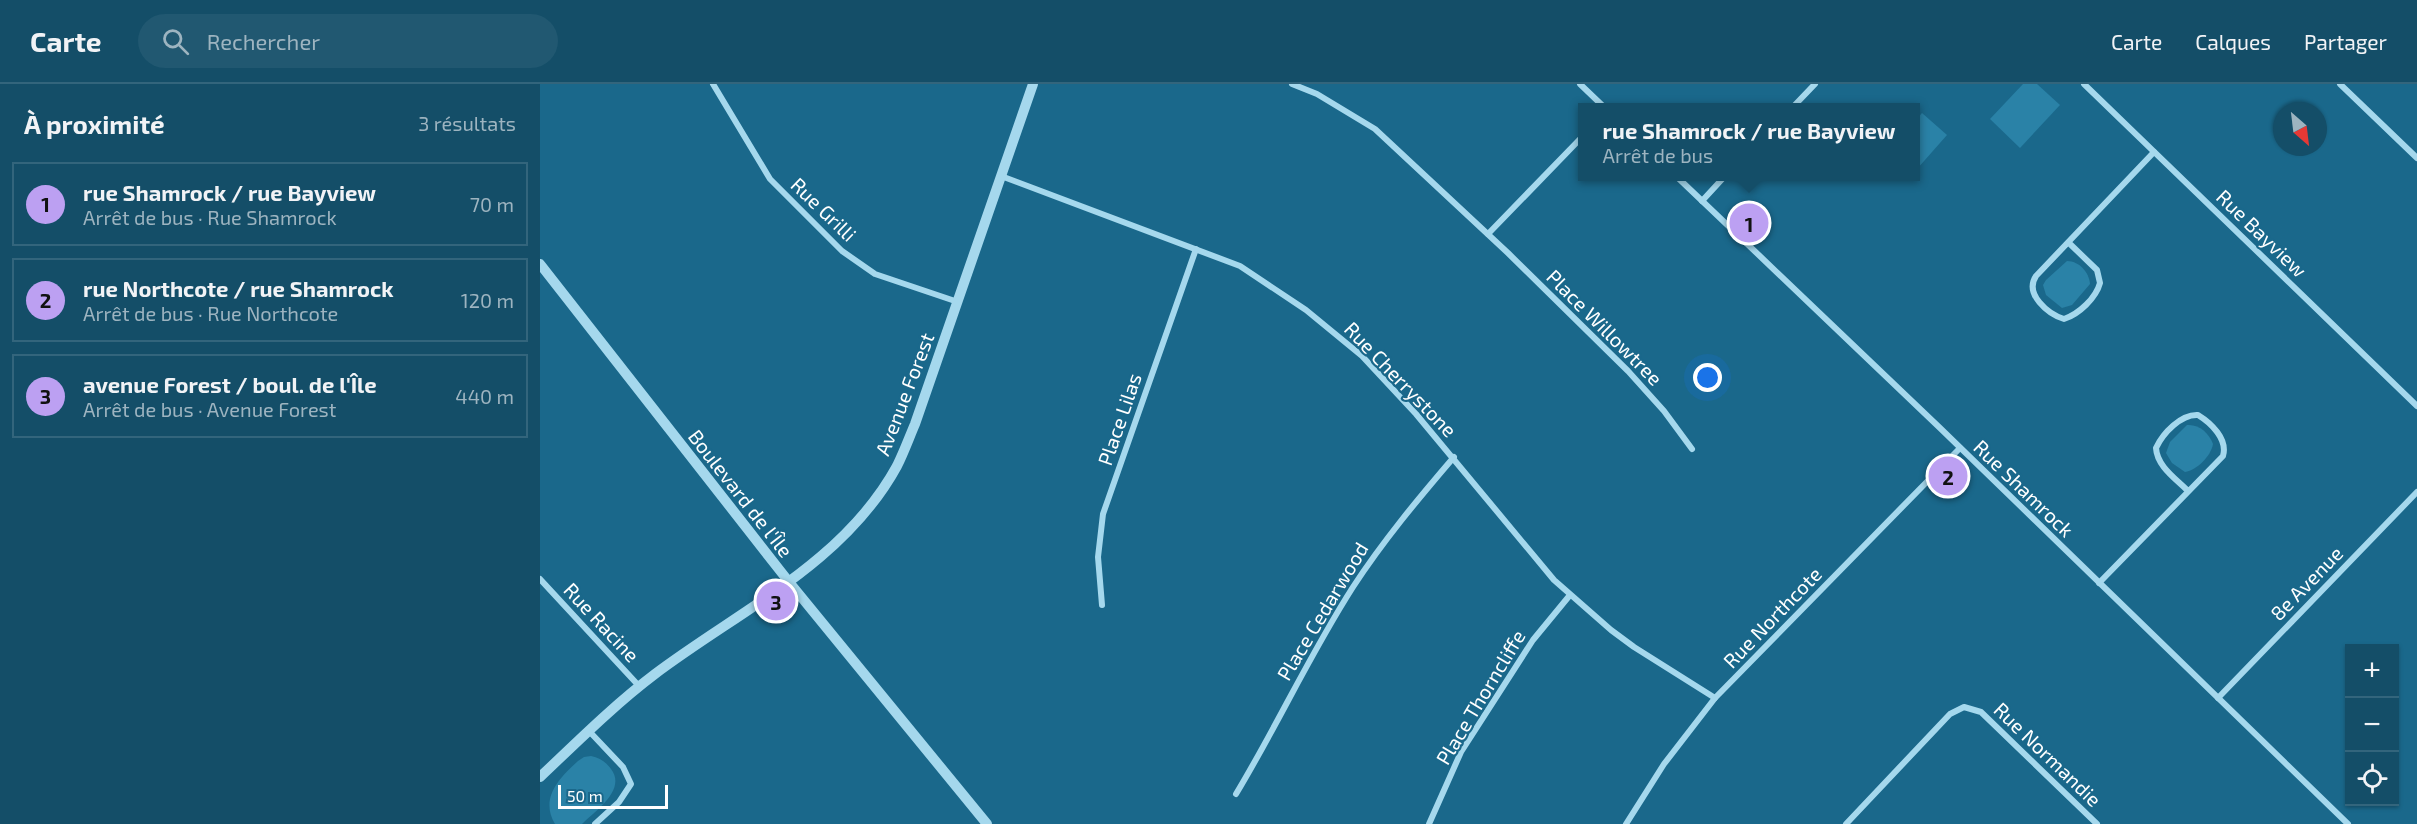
<!DOCTYPE html>
<html lang="fr">
<meta charset="utf-8">
<style>
:root{--surface:#144e68;--page:#215871;--text:#f1f3f6;--muted:#9db4c0;--line:#33657c;--accent:#bca0f2}
body{margin:0;font-family:"Exo 2",sans-serif;background:var(--page);color:var(--text)}
.controls{position:absolute;right:18px;bottom:18px;display:grid;overflow:hidden;border-radius:0px;box-shadow:0 2px 4px #0004}
.controls button{width:54px;height:54px;display:grid;place-items:center;padding:0;border:0;border-bottom:2px solid var(--line);background:var(--surface);color:var(--text);font:30px sans-serif}
.compass{position:absolute;left:1733px;top:18px;width:54px;height:54px;border-radius:50%;background:var(--surface);box-shadow:0 2px 4px #0004;rotate:152deg}
.scale{position:absolute;left:18px;bottom:15px;width:110px;box-sizing:border-box;padding-left:6px;border:3px solid #fff;border-top:0;font-size:16px;line-height:21px;white-space:nowrap;color:#fff;-webkit-text-stroke:4px #1a688b;paint-order:stroke}
.you{position:absolute;left:1168px;top:294px;width:21px;height:21px;margin:-15px;border:4px solid #fff;border-radius:50%;background:#1a73e8;box-shadow:0 0 0 9px #1a73e833}
.badge{display:grid;place-items:center;width:39px;height:39px;border-radius:50%;background:var(--accent);color:#111;font-size:20px;font-weight:700}
.pin{position:absolute;translate:-50% -50%;border:3px solid #fff;box-shadow:0 2px 6px #0006}
.popup{position:absolute;left:1038px;top:19px;width:342px;height:78px;box-sizing:border-box;display:grid;place-content:center;border-radius:0px;background:var(--surface);filter:drop-shadow(0 2px 4px #0005);font-size:20px;white-space:nowrap;color:var(--muted)}
.popup b{font-size:22px;color:var(--text)}
.popup::after{content:'';position:absolute;left:50%;top:100%;margin-left:-12px;border:12px solid transparent;border-top-color:var(--surface)}
.list{margin:0;padding:0;list-style:none}
h2{display:flex;justify-content:space-between;align-items:center;height:78px;margin:0;padding:0 24px;font-size:26px}
h2 small{font-size:20px;font-weight:400;color:var(--muted)}
.list li{display:grid;grid-template-columns:39px 1fr auto;gap:18px;align-items:center;box-sizing:border-box;height:84px;margin:0 12px 12px;padding:0 12px;border:2px solid var(--line);border-radius:0px}
.list b{display:block;font-size:22px;white-space:nowrap}
.list p{margin:0;font-size:20px;white-space:nowrap;color:var(--muted)}
.list em{font-size:20px;font-style:normal;color:var(--muted)}
.icon{flex:none;width:33px;height:33px;fill:none;stroke:currentColor;stroke-width:2;stroke-linecap:round;stroke-linejoin:round}
.map{position:relative;flex:none;width:1877px;height:740px;overflow:hidden}
header{display:flex;align-items:center;gap:36px;box-sizing:border-box;height:84px;padding:0 30px;background:var(--surface);border-bottom:2px solid var(--line)}
header strong{font-size:28px}
nav{display:flex;gap:33px;margin-inline-start:auto;font-size:21px}
.search{width:420px;height:54px;background:var(--page);display:flex;align-items:center;gap:15px;box-sizing:border-box;padding:0 21px;border-radius:33px;color:var(--muted);font-size:22px}
main{display:flex}
aside{flex:1;background:var(--surface)}
.map>svg:first-child{display:block}
.green{fill:#2a82a7}
.lines{fill:none;stroke-linecap:round;stroke-linejoin:round}
.minor{stroke:#a5d8ed;stroke-width:6}
.tertiary{stroke:#a5d8ed;stroke-width:10}
.labels{text-anchor:middle;dominant-baseline:central;stroke-width:4.5;stroke-linejoin:round;paint-order:stroke}
.street-label{font-size:20px;fill:#fff;stroke:#1a688b}
</style>
<header>
<strong>Carte</strong>
<div class="search"><svg class="icon" aria-label="search" viewBox="0 0 24 24"><circle cx="10" cy="10" r="6"/><path d="M15 15l6 6"/></svg>Rechercher</div>
<nav><a>Carte</a><a>Calques</a><a>Partager</a></nav>
</header>
<main>
<aside>
<h2>À proximité<small>3 résultats</small></h2>
<ul class="list">
<li><span class="badge">1</span><div><b>rue Shamrock / rue Bayview</b><p>Arrêt de bus · Rue Shamrock</p></div><em>70 m</em></li>
<li><span class="badge">2</span><div><b>rue Northcote / rue Shamrock</b><p>Arrêt de bus · Rue Northcote</p></div><em>120 m</em></li>
<li><span class="badge">3</span><div><b>avenue Forest / boul. de l'Île</b><p>Arrêt de bus · Avenue Forest</p></div><em>440 m</em></li>
</ul>
</aside>
<div class="map">
<svg width="1877" height="740" viewBox="0 0 1877 740">
<rect width="100%" height="100%" fill="#1a688b"/>
<!-- green -->
<g class="green">
<polygon points="1483,0 1497,0 1520,21 1480,64 1450,35"/>
<polygon points="1382,29 1407,51 1377,85 1376,36"/>
<path d="M1527,177C1539,177 1549,188 1550,200L1532,221L1522,224L1506,211L1503,201L1506,196Z"/>
<path d="M1647,341C1659,340 1669,349 1673,360C1671,372 1657,386 1645,388L1632,379L1626,369L1630,358Z"/>
<path d="M51,672C60,674 66,678 71,685C87,706 55,727 42,740H15C0,715 18,695 38,677L44,673Z"/>
</g>
<g class="lines">
<!-- minor -->
<g class="minor">
<polyline points="173,0 230,95 302,167 335,190 418,218"/>
<polyline points="752,0 777,10 835,45 968,169 1088,287 1124,327 1152,365"/>
<polyline points="1040,0 1065,24"/>
<polyline points="1544,0 1877,322"/>
<polyline points="1800,0 1877,74"/>
<polyline points="1252,24 1275,0"/>
<polyline points="461,92 700,182 766,226 822,272 876,330 1014,496 1071,546 1094,563 1175,614"/>
<polyline points="1136,92 1400,344 1808,740"/>
<polyline points="1162,117 1185,92"/>
<polyline points="948,150 1042,53"/>
<path d="M1529,159L1557,186L1560,199C1556,214 1539,230 1524,235C1508,230 1484,210 1496,192L1614,68"/>
<polyline points="0,495 99,602"/>
<path d="M1559,499L1683,372C1688,355 1671,339 1658,331C1641,330 1623,349 1616,364C1617,382 1635,394 1648,407"/>
<polyline points="562,521 558,473 563,430 656,165"/>
<polyline points="1678,614 1877,408"/>
<polyline points="49,647 83,683 91,700 79,718 55,740"/>
<path d="M696,710C737,642 770,570 813,503C843,457 878,415 914,373"/>
<polyline points="889,740 921,668 993,556 1030,511"/>
<polyline points="1086,740 1124,680 1175,614 1420,364"/>
<polyline points="1306,740 1410,630 1424,623 1441,628 1557,740"/>
</g>
<!-- tertiary -->
<g class="tertiary">
<polyline points="0,180 249,498 447,740"/>
<path d="M0,693C37,658 74,621 115,590C200,526 304,479 357,382C364,368 369,354 375,340L493,0"/>
</g>
</g>
<g class="labels">
<!-- street labels -->
<g class="street-label">
<text transform="translate(284 125) rotate(44)">Rue Grilli</text>
<text transform="translate(1722 149) rotate(44)">Rue Bayview</text>
<text transform="translate(1065 243) rotate(45)">Place Willowtree</text>
<text transform="translate(861 295) rotate(46)">Rue Cherrystone</text>
<text transform="translate(364 310) rotate(-69)">Avenue Forest</text>
<text transform="translate(579 335) rotate(-71)">Place Lilas</text>
<text transform="translate(1484 404) rotate(44)">Rue Shamrock</text>
<text transform="translate(201 409) rotate(52)">Boulevard de l'Île</text>
<text transform="translate(1766 499) rotate(-46)">8e Avenue</text>
<text transform="translate(782 527) rotate(-59)">Place Cedarwood</text>
<text transform="translate(1232 533) rotate(-46)">Rue Northcote</text>
<text transform="translate(62 538) rotate(47)">Rue Racine</text>
<text transform="translate(940 613) rotate(-59)">Place Thorncliffe</text>
<text transform="translate(1508 670) rotate(44)">Rue Normandie</text>
</g>
</g>
</svg>
<div class="controls">
<button>+</button>
<button>−</button>
<button><svg class="icon" aria-label="locate" viewBox="0 0 24 24"><circle cx="12" cy="12" r="6"/><path d="M12 2v4M12 18v4M2 12h4M18 12h4"/></svg></button>
</div>
<svg class="compass" viewBox="-18 -18 36 36"><path d="M0-13l5 13h-10z" fill="#e53935"/><path d="M0 13l5-13h-10z" fill="#9db4c0"/></svg>
<div class="scale">50 m</div>
<div class="you"></div>
<div class="pin badge" style="left:1209px;top:139px">1</div>
<div class="popup"><b>rue Shamrock / rue Bayview</b>Arrêt de bus</div>
<div class="pin badge" style="left:1408px;top:392px">2</div>
<div class="pin badge" style="left:236px;top:517px">3</div>
</div>
</main>
